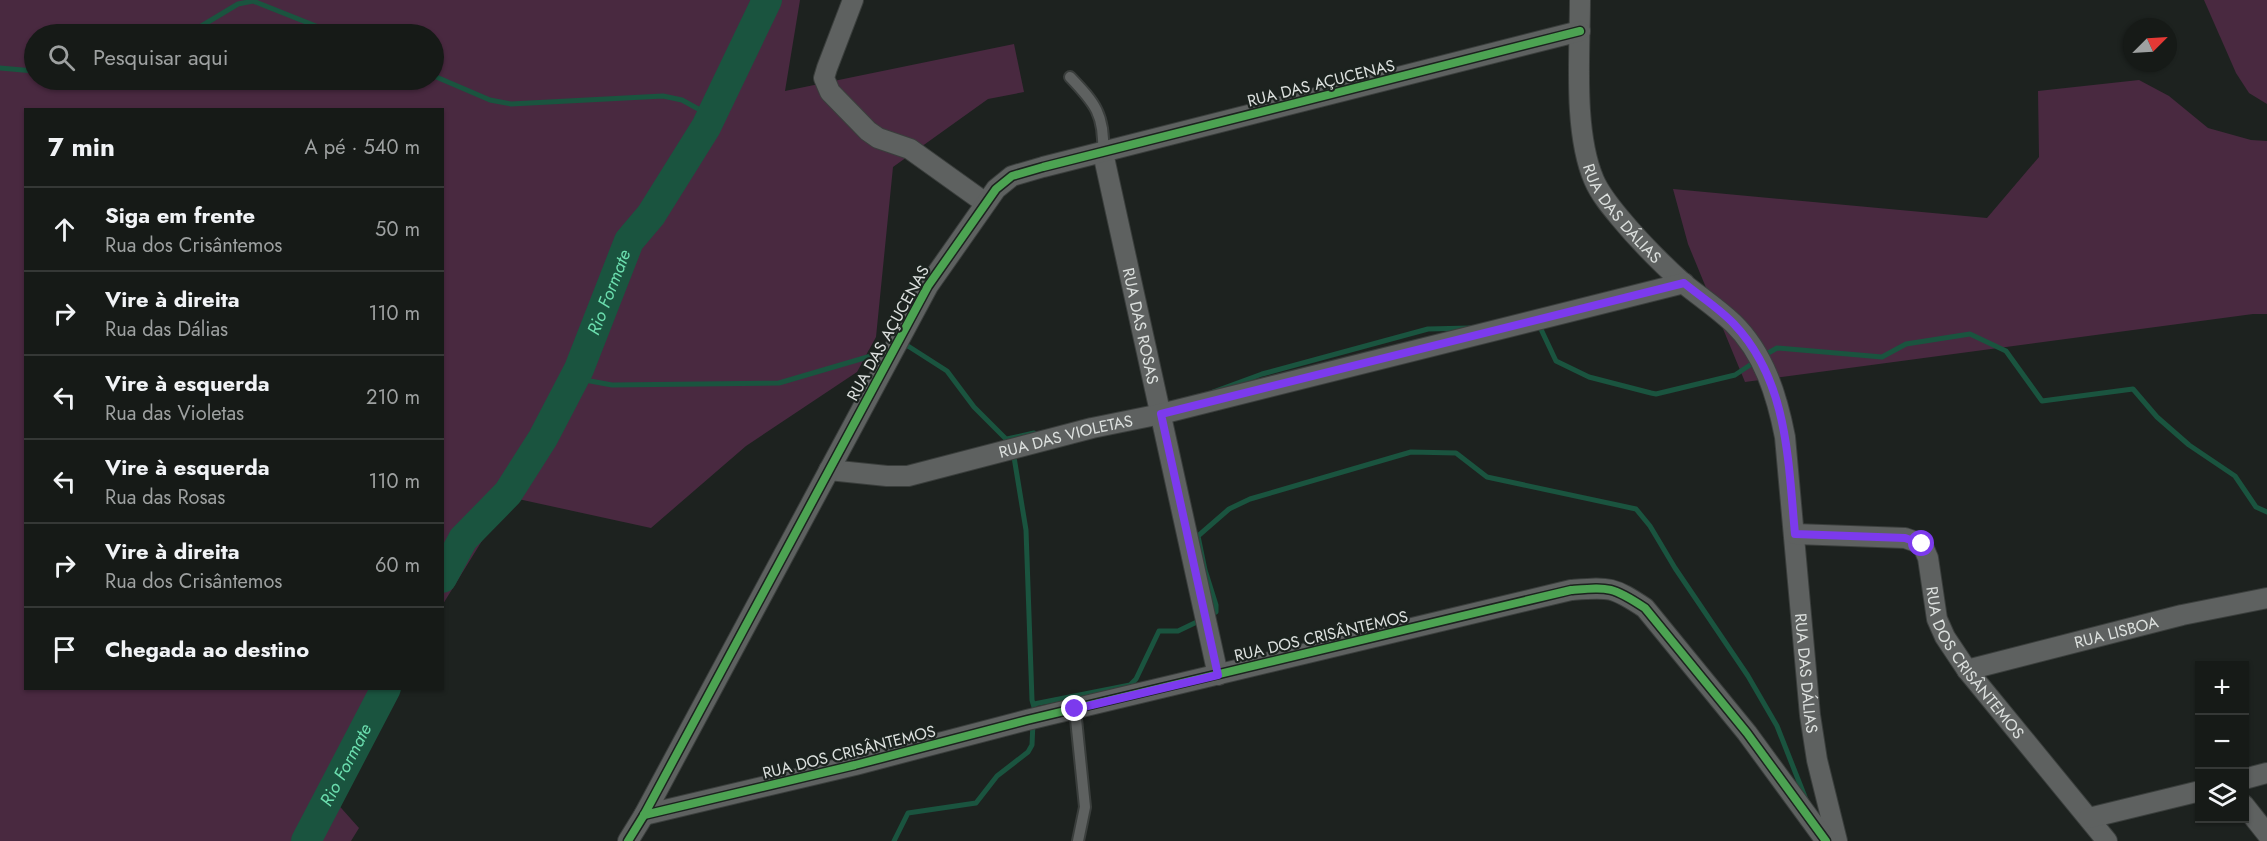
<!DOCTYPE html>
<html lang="pt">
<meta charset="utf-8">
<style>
:root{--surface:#161a17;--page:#1f2320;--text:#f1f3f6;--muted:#9ea1a1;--line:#353836}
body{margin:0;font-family:Jost,sans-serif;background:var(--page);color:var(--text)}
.controls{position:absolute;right:18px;bottom:18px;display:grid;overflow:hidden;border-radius:0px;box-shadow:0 2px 4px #0004}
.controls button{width:54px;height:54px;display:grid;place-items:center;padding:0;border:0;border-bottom:2px solid var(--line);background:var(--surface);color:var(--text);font:30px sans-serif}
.compass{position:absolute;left:2123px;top:18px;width:54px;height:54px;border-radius:50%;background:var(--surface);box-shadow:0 2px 4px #0004;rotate:66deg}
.stop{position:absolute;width:18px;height:18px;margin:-14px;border:4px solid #7c3aed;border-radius:50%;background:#fff}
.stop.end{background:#7c3aed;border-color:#fff;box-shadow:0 2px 6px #0008}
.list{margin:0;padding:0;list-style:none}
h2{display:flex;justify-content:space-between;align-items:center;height:78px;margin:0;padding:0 24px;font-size:26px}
h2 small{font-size:20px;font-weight:400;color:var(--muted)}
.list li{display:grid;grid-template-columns:39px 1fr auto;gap:18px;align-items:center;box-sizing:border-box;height:84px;padding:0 24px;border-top:2px solid var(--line)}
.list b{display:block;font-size:22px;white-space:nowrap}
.list p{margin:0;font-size:20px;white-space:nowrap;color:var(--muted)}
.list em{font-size:20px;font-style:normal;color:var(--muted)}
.icon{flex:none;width:33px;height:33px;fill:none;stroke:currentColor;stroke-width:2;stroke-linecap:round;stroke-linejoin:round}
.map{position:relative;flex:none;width:2267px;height:841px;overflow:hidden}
.search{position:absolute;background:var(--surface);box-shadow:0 2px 4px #0004;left:24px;top:24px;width:420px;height:66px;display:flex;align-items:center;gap:15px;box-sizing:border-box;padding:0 21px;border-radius:33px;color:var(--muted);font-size:22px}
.panel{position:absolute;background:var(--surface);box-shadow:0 2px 4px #0004;left:24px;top:108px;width:420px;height:582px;border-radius:0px}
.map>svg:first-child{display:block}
.green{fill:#492940;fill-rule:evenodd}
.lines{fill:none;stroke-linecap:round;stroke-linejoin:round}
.stream{stroke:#1a543f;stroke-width:5}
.river{stroke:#1a543f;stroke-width:30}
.service-casing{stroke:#3a3e3c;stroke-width:14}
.minor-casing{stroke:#3a3e3c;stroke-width:22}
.service{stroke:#5e6160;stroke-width:10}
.minor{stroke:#5e6160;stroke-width:20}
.cycleway-casing{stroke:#1c231f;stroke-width:11}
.cycleway{stroke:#4ca352;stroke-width:8}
.route{stroke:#7c3aed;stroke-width:8}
.labels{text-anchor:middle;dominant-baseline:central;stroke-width:4.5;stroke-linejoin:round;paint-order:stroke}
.street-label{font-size:16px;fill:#dce0de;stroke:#1c231f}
.water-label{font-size:18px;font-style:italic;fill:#6bddae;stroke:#1c231f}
</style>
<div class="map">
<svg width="2267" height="841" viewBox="0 0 2267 841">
<rect width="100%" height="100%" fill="#1d221f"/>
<!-- green -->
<g class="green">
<path d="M0,0H800L785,91L1014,44L1024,92L988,99L893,167L876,337L857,372L746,446L651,528L509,497L443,604L442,110H26V688L390,689L326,791L359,828L351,841H0ZM34,34H434V80H34Z"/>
<polygon points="2204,0 2267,0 2267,104 2249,93 2236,73"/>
<polygon points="2139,80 2169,96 2208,128 2251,140 2267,141 2267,314 2253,314 1745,382 1688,244 1673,189 1987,218 2039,157 2038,91"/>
</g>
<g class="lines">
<!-- stream -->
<g class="stream">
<polyline points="188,34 238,4 253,1 336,34"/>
<polyline points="0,68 34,71"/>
<polyline points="434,76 490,100 511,104 663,96 682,100 711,116"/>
<polyline points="1537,325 1539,325 1556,361 1589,377 1651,393 1656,394 1735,375 1756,361"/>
<polyline points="900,347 908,346 947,371 974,407 1007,440"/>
<polyline points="1763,356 1777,348 1882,357 1906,344 1970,334 2006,351 2042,401 2133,389 2157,417 2189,445 2235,476 2256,507 2267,512"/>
<polyline points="574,378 612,385 779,383 888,351"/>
<polyline points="1213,392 1262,374 1428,329 1470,328"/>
<polyline points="1007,439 1034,433"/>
<polyline points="1013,451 1026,530 1032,700 1034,707"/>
<polyline points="1210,616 1216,612 1216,605 1205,570 1198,536 1229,509 1250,499 1411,452 1456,453 1487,477 1636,509 1650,526 1675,568 1748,676 1777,726 1807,802"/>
<polyline points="1034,704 1130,685 1136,679 1159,631 1178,631 1201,620"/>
<polyline points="894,841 908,813 976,803 997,776 1028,752 1032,745 1033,722"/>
</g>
<!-- river -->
<g class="river">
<path id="s1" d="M442,578L463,539L508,493L543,438L579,369L629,241L651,215L706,127L767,0"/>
<path id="s2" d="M306,841L386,688"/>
</g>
<defs>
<g id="service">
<path d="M1070,77C1095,103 1105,115 1103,153"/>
<polyline points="1075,709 1085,807 1078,841"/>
</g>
<g id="minor">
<polyline points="853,0 827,68 824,78 830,92 868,131 878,138 910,149 984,202"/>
<path id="s3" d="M1580,0C1580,54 1573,131 1594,180C1600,194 1610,206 1620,218C1639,241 1661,263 1683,283C1699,296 1717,308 1733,323C1764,353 1777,396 1785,437L1810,715L1817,760L1837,841"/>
<path id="s4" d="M1103,153L1218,675"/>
<path id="s5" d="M829,470L887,476H908L1092,428L1161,414L1684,283"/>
<path id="s6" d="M1795,534L1905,538L1922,544L1928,558L1937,619L1945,637L1967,670L2107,841"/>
<path id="s7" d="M1967,670L2182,615L2267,598"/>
<polyline points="2244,779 2267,773"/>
<polyline points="2244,805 2267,834"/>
<path d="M644,815L855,765L1027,720L1571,590C1609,587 1612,586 1645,608L1747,733L1826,841"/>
<polyline points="2089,818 2200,791"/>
<polyline points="628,841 644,815 928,286 996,189 1012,176 1043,167 1580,31"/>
</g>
</defs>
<!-- service casing -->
<use href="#service" class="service-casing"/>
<!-- minor casing -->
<use href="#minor" class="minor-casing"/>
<!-- service -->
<use href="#service" class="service"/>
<!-- minor -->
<use href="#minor" class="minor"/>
<defs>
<g id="cycleway">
<path d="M644,815L855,765L1027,720L1571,590C1609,587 1612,586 1645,608L1747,733L1826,841"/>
<polyline points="628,841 644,815 928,286 996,189 1012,176 1043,167 1580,31"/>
</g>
</defs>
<!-- cycleway casing -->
<use href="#cycleway" class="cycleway-casing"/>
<!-- cycleway -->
<use href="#cycleway" class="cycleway"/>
</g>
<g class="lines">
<!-- route -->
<path class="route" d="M1075,709L1218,675L1161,414L1684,283C1701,297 1720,309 1734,324C1788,381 1788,460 1795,534L1905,538L1922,544"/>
</g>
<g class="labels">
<!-- street labels -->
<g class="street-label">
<text transform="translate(1321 83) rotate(-14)">RUA DAS AÇUCENAS</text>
<text stroke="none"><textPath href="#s3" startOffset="225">RUA DAS DÁLIAS</textPath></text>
<text stroke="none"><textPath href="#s4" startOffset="177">RUA DAS ROSAS</textPath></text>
<text transform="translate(888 333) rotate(-61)">RUA DAS AÇUCENAS</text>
<text stroke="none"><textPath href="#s5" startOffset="242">RUA DAS VIOLETAS</textPath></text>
<text stroke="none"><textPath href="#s7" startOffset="154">RUA LISBOA</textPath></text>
<text transform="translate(1321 636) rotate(-13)">RUA DOS CRISÂNTEMOS</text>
<text stroke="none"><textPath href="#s6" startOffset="261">RUA DOS CRISÂNTEMOS</textPath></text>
<text stroke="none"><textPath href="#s3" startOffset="747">RUA DAS DÁLIAS</textPath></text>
<text transform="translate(849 752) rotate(-14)">RUA DOS CRISÂNTEMOS</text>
</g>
<!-- water labels -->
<g class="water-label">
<text stroke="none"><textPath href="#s1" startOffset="334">Rio Formate</textPath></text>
<text stroke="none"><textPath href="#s2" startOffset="86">Rio Formate</textPath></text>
</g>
</g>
</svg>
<div class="controls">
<button>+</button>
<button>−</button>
<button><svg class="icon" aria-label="layers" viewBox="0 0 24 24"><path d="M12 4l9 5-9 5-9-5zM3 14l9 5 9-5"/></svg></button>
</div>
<svg class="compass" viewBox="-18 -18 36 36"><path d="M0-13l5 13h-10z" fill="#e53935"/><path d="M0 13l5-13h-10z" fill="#9ea1a1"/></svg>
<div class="stop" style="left:1922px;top:544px"></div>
<div class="stop end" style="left:1075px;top:709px"></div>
<div class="search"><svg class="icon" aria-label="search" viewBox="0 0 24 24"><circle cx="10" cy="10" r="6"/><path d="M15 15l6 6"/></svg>Pesquisar aqui</div>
<section class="panel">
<h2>7 min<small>A pé · 540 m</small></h2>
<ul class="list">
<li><svg class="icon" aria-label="ahead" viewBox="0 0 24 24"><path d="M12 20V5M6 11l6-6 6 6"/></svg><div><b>Siga em frente</b><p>Rua dos Crisântemos</p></div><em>50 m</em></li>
<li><svg class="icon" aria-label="right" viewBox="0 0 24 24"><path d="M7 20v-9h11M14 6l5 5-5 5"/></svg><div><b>Vire à direita</b><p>Rua das Dálias</p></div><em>110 m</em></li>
<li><svg class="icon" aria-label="left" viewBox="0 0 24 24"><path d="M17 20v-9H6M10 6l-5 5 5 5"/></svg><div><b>Vire à esquerda</b><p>Rua das Violetas</p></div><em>210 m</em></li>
<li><svg class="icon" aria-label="left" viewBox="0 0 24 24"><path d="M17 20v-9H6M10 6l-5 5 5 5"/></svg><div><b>Vire à esquerda</b><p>Rua das Rosas</p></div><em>110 m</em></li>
<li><svg class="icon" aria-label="right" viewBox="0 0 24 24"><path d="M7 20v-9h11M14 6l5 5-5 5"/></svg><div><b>Vire à direita</b><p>Rua dos Crisântemos</p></div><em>60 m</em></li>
<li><svg class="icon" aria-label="arrive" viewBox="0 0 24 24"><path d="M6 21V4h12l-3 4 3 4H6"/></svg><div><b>Chegada ao destino</b></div></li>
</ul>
</section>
</div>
